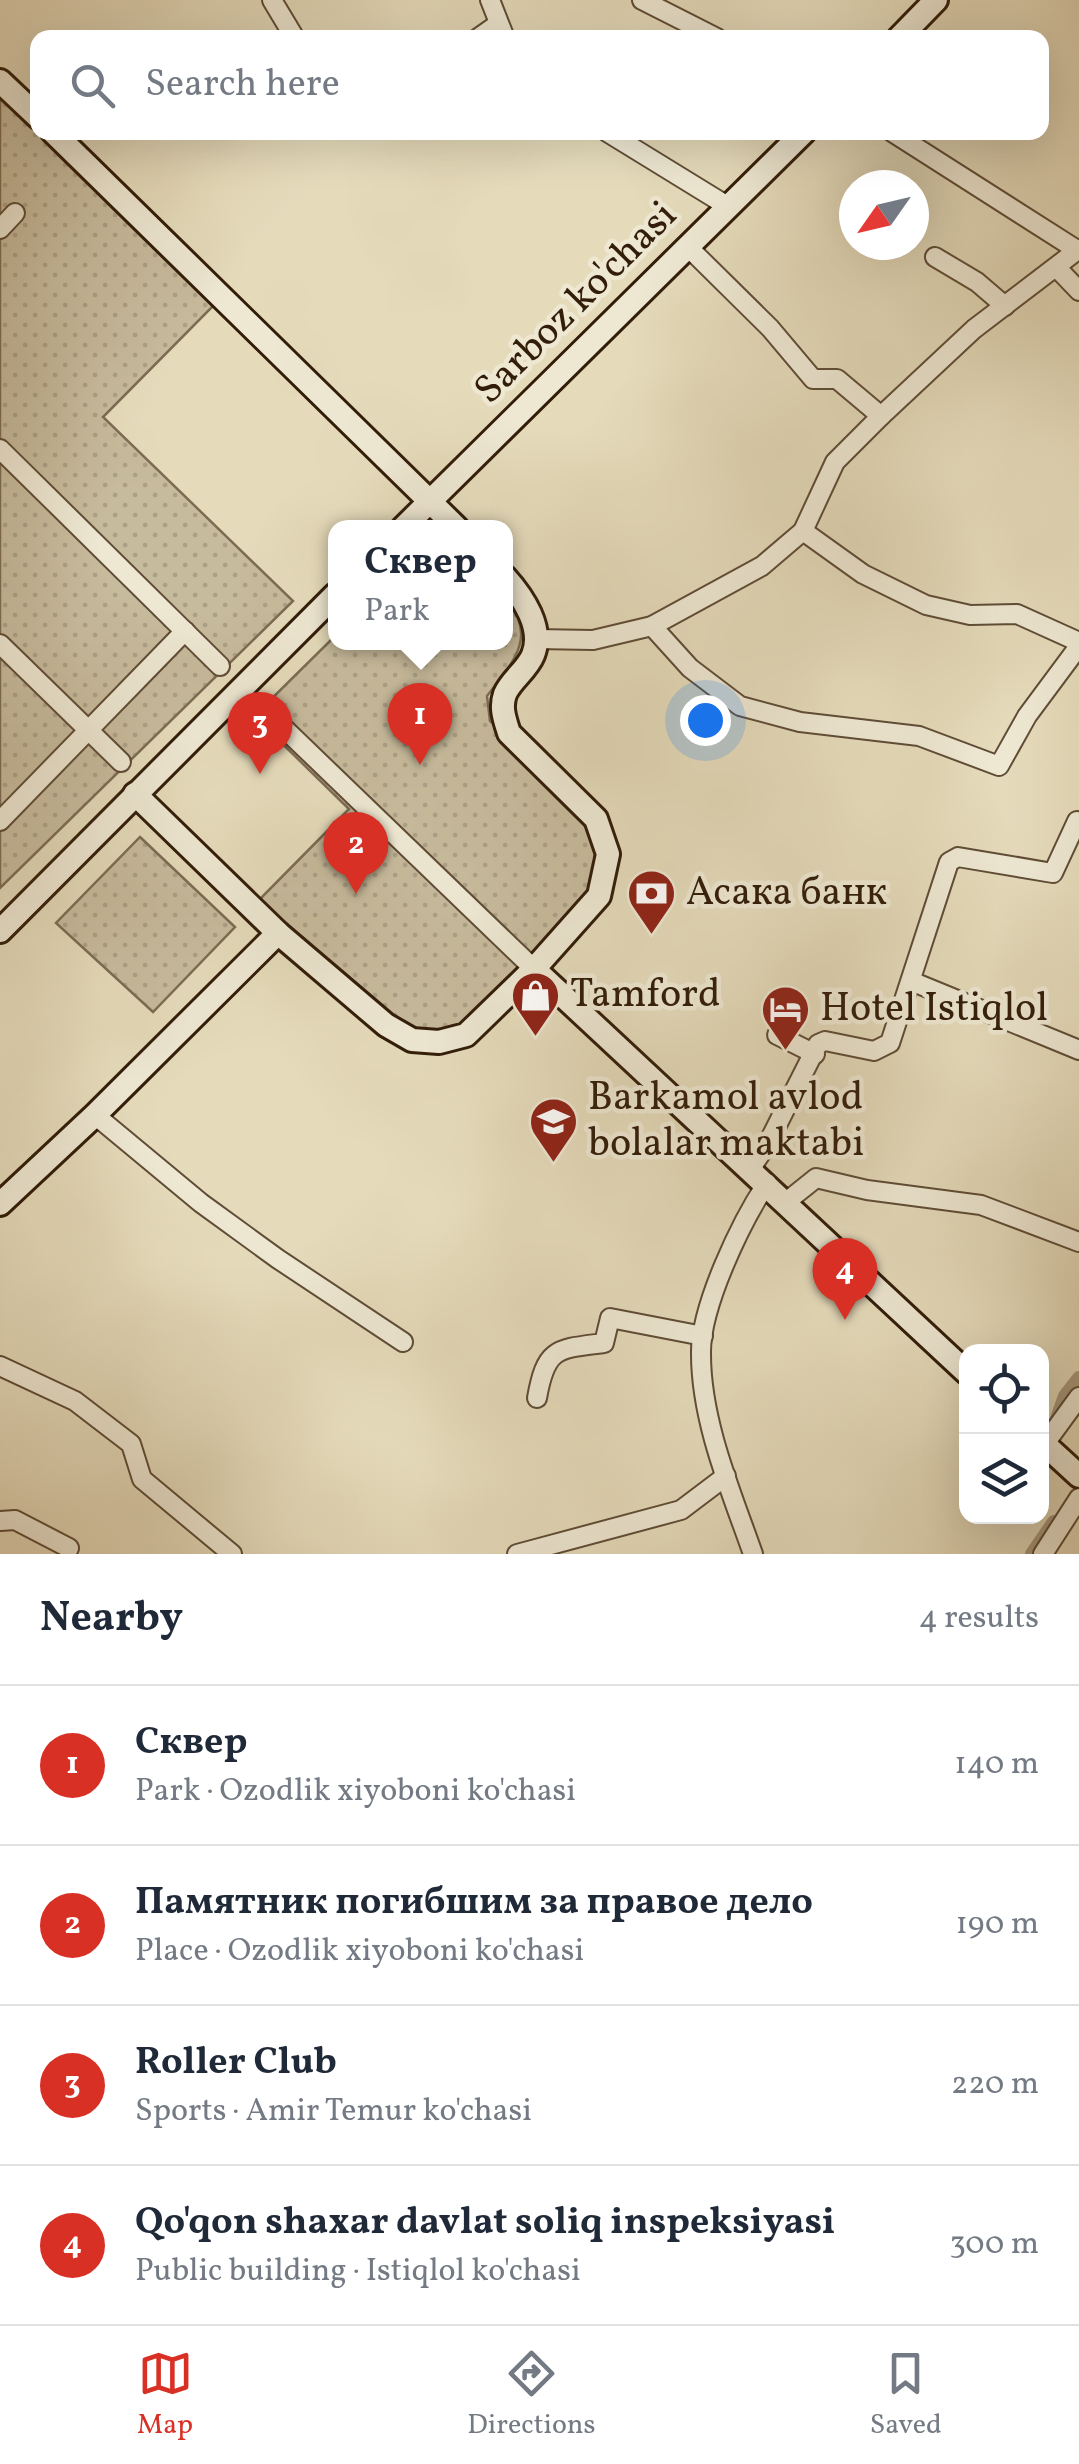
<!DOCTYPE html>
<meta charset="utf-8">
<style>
:root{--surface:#fff;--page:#f6f6f7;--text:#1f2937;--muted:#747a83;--line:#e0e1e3;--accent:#d93025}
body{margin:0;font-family:Vollkorn,serif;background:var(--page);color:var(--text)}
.controls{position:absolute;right:30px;bottom:30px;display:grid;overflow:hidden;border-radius:20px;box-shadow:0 10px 40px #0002}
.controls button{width:90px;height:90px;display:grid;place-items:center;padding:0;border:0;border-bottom:2px solid var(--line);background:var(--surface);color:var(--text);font:50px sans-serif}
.compass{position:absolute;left:839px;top:170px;width:90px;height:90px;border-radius:50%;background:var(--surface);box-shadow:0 10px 40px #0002;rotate:236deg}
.you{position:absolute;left:705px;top:720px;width:35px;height:35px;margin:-25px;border:8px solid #fff;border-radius:50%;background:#1a73e8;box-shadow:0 0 0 15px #1a73e833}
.badge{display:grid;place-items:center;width:65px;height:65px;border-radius:50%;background:var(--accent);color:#fff;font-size:32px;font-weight:700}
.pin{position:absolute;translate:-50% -82px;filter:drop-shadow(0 2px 5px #0008)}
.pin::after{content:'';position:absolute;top:52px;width:35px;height:30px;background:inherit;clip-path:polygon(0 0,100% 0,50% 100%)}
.popup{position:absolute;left:328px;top:520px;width:185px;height:130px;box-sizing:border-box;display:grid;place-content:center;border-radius:20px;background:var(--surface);filter:drop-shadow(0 2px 8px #0005);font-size:32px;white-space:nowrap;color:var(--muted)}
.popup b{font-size:38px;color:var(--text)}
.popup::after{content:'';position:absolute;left:50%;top:100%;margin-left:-20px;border:20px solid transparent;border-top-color:var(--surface)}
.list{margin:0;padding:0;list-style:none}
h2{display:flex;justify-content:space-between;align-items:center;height:130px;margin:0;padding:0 40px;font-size:42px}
h2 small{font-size:32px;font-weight:400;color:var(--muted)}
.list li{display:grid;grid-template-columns:65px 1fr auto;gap:30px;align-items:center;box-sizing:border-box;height:160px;padding:0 40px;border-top:2px solid var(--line)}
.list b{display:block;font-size:38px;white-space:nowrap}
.list p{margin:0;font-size:32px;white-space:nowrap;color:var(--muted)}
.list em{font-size:32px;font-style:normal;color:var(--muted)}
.icon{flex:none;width:55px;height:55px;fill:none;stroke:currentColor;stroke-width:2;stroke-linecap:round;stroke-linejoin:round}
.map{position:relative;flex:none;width:1079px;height:1554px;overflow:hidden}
.search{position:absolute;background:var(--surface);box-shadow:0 10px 40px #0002;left:30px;right:30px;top:30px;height:110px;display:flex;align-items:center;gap:25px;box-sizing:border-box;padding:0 35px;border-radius:20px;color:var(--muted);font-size:38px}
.sheet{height:770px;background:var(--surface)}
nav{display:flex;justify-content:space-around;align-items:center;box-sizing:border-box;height:140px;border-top:2px solid var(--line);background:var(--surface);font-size:28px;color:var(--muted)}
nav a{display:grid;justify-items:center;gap:5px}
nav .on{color:var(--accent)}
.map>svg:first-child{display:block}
.grass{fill:url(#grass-dots);stroke:#7c6c53;stroke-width:2.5}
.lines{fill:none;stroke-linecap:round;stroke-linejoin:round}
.canal{stroke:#a89a7e;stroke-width:14}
.street-casing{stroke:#5f4c36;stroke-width:22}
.secondary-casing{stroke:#321d09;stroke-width:28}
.street{stroke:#eee8d3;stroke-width:18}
.secondary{stroke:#eee8d3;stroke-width:22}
.labels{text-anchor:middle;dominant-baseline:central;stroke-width:9;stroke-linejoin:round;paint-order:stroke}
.street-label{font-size:40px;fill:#321d09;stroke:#eee8d3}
.poi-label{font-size:40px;fill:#321d09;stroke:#eee8d3;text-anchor:start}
</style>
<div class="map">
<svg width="1079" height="1554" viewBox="0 0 1079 1554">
<defs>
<pattern id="grass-dots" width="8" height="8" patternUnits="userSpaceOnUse" patternTransform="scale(2.5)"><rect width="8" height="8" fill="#c7bb9d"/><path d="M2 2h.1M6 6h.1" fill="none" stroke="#aba086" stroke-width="1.8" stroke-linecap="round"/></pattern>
</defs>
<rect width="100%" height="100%" fill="#e5dbbb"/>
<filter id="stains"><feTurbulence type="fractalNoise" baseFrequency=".002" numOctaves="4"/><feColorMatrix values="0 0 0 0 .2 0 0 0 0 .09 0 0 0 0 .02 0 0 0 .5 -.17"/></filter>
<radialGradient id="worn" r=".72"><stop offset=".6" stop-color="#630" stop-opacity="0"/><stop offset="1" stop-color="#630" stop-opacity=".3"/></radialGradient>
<!-- grass -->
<g class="grass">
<polygon points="0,97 215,304 103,417 293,601 0,888"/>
<path d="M505,600C540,635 511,665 487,696L490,721L589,817L600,872L581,919L465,1029L430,1038L385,1020L259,900L349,809L254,716L335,636V642H505Z"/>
<polygon points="140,837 235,927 153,1012 56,923"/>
</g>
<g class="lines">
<!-- canal -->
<g class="canal">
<polyline points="1056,1421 1065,1396 1079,1378"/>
<polyline points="1032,1554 1054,1522"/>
</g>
<defs>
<g id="street">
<polyline points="272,0 293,35"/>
<polyline points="490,0 505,38"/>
<polyline points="642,0 717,38"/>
<polyline points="478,38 498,24"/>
<polyline points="607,132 729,207"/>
<polyline points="892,132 1077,250"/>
<polyline points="0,229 15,213"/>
<polyline points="688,247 770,328 813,379 837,379 881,416"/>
<polyline points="935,257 977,282 1005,306"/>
<polyline points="1057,268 1079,291"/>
<polyline points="0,449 220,666"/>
<polyline points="803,531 863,574 926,605 970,615 1017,614 1079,642"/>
<polyline points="652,626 690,668 740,706 800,722 919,736 999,766 1027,716 1079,646"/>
<polyline points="536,639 593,640 652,626 762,566 803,531 835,462 881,416 974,329 1079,249"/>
<polyline points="0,644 121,762"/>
<polyline points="263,708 534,969"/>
<polyline points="0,821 185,631"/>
<polyline points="911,981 1079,1050"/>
<polyline points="777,1035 815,1054"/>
<polyline points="95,1115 201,1203 278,1259 403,1342"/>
<polyline points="751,1168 768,1143 818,1044 825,1041 874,1051 890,1043 949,862 958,857 1053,873 1077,821"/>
<polyline points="786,1202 816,1178 867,1190 981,1205 1079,1242"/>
<polyline points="0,1366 75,1401 131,1444 142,1479 232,1554"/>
<path d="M537,1398C546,1347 557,1349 604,1343L610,1318L703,1336"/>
<polyline points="1044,1445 1079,1397"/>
<polyline points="0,1521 15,1520 69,1548"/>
<polyline points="517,1554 681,1510 726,1476"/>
<path d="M753,1554C731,1491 701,1422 701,1354C700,1307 741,1222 767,1183"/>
<polyline points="1043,1554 1079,1498"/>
</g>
<g id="secondary">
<polyline points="899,38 936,0"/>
<polyline points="0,81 38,117"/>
<polyline points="53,132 457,528"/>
<polyline points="403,528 804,132"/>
<path d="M135,794L278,933L386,1025L412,1040L439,1042L466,1035L534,969L599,896L608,854L596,819L509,733C505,720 500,708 505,694C511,680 527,670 533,655C544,628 523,597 505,577"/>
<polyline points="0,931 335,595"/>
<polyline points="534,969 966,1372"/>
<polyline points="0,1204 95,1115 278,933"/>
<polyline points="1042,1442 1079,1476"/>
</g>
</defs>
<!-- street casing -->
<use href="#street" class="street-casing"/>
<!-- secondary casing -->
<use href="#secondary" class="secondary-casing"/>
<!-- street -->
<use href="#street" class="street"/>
<!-- secondary -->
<use href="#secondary" class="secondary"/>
</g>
<!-- icons -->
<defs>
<symbol id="bank-pin" viewBox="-11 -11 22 30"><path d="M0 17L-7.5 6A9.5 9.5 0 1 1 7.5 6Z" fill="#8f2418" stroke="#eee8d3"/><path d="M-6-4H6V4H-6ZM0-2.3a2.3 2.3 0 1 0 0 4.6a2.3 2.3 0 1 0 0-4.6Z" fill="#fff"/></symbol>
<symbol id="shop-pin" viewBox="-11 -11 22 30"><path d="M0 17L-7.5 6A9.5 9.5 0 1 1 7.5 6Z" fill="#8f2418" stroke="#eee8d3"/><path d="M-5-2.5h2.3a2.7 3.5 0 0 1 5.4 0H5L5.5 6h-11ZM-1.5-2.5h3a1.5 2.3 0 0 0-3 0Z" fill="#fff"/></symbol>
<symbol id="hotel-pin" viewBox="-11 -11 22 30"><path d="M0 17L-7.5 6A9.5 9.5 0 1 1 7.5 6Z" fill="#8f2418" stroke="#eee8d3"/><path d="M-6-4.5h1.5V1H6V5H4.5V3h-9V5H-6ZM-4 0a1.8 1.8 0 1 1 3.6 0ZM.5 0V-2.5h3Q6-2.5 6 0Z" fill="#fff"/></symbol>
<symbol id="school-pin" viewBox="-11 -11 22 30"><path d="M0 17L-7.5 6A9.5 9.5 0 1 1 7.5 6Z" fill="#8f2418" stroke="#eee8d3"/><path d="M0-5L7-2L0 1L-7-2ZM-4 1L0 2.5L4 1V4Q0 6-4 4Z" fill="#fff"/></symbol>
</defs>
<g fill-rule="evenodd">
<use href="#bank-pin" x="624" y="866" width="55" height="75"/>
<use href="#shop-pin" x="508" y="968" width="55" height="75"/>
<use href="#hotel-pin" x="758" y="982" width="55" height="75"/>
<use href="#school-pin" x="526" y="1094" width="55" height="75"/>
</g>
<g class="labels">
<!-- street labels -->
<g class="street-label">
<text transform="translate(577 304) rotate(-45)">Sarboz ko'chasi</text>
</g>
<!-- poi labels -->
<g class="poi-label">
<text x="686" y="894">Асака банк</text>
<text x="570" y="996">Tamford</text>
<text x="820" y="1010">Hotel Istiqlol</text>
<text x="588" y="1099">Barkamol avlod<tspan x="588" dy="46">bolalar maktabi</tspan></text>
</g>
</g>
<rect width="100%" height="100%" filter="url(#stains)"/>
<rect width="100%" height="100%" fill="url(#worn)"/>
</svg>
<div class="controls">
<button><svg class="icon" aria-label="locate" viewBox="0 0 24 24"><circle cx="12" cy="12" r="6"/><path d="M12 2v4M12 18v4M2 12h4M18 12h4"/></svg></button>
<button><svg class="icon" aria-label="layers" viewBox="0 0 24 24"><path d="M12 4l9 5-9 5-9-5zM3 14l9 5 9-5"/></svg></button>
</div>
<svg class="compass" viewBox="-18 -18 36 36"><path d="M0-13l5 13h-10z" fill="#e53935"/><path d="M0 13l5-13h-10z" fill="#747a83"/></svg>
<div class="you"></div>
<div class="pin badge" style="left:420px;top:765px">1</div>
<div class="popup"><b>Сквер</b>Park</div>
<div class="pin badge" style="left:356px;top:894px">2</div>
<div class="pin badge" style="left:260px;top:774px">3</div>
<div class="pin badge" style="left:845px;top:1320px">4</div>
<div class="search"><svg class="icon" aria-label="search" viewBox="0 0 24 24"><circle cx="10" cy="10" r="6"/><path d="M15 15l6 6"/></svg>Search here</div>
</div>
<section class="sheet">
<h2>Nearby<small>4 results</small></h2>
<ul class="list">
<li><span class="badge">1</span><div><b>Сквер</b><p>Park · Ozodlik xiyoboni ko'chasi</p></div><em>140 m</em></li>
<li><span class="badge">2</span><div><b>Памятник погибшим за правое дело</b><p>Place · Ozodlik xiyoboni ko'chasi</p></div><em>190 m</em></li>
<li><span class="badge">3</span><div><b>Roller Club</b><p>Sports · Amir Temur ko'chasi</p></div><em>220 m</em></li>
<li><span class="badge">4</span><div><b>Qo'qon shaxar davlat soliq inspeksiyasi</b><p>Public building · Istiqlol ko'chasi</p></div><em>300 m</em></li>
</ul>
</section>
<nav>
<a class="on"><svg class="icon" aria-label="map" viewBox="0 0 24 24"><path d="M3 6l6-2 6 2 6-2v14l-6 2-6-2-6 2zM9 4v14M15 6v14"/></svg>Map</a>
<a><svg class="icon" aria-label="directions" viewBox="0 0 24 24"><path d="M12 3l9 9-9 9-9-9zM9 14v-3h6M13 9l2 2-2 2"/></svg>Directions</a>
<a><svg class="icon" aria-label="saved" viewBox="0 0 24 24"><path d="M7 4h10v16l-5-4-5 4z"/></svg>Saved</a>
</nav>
